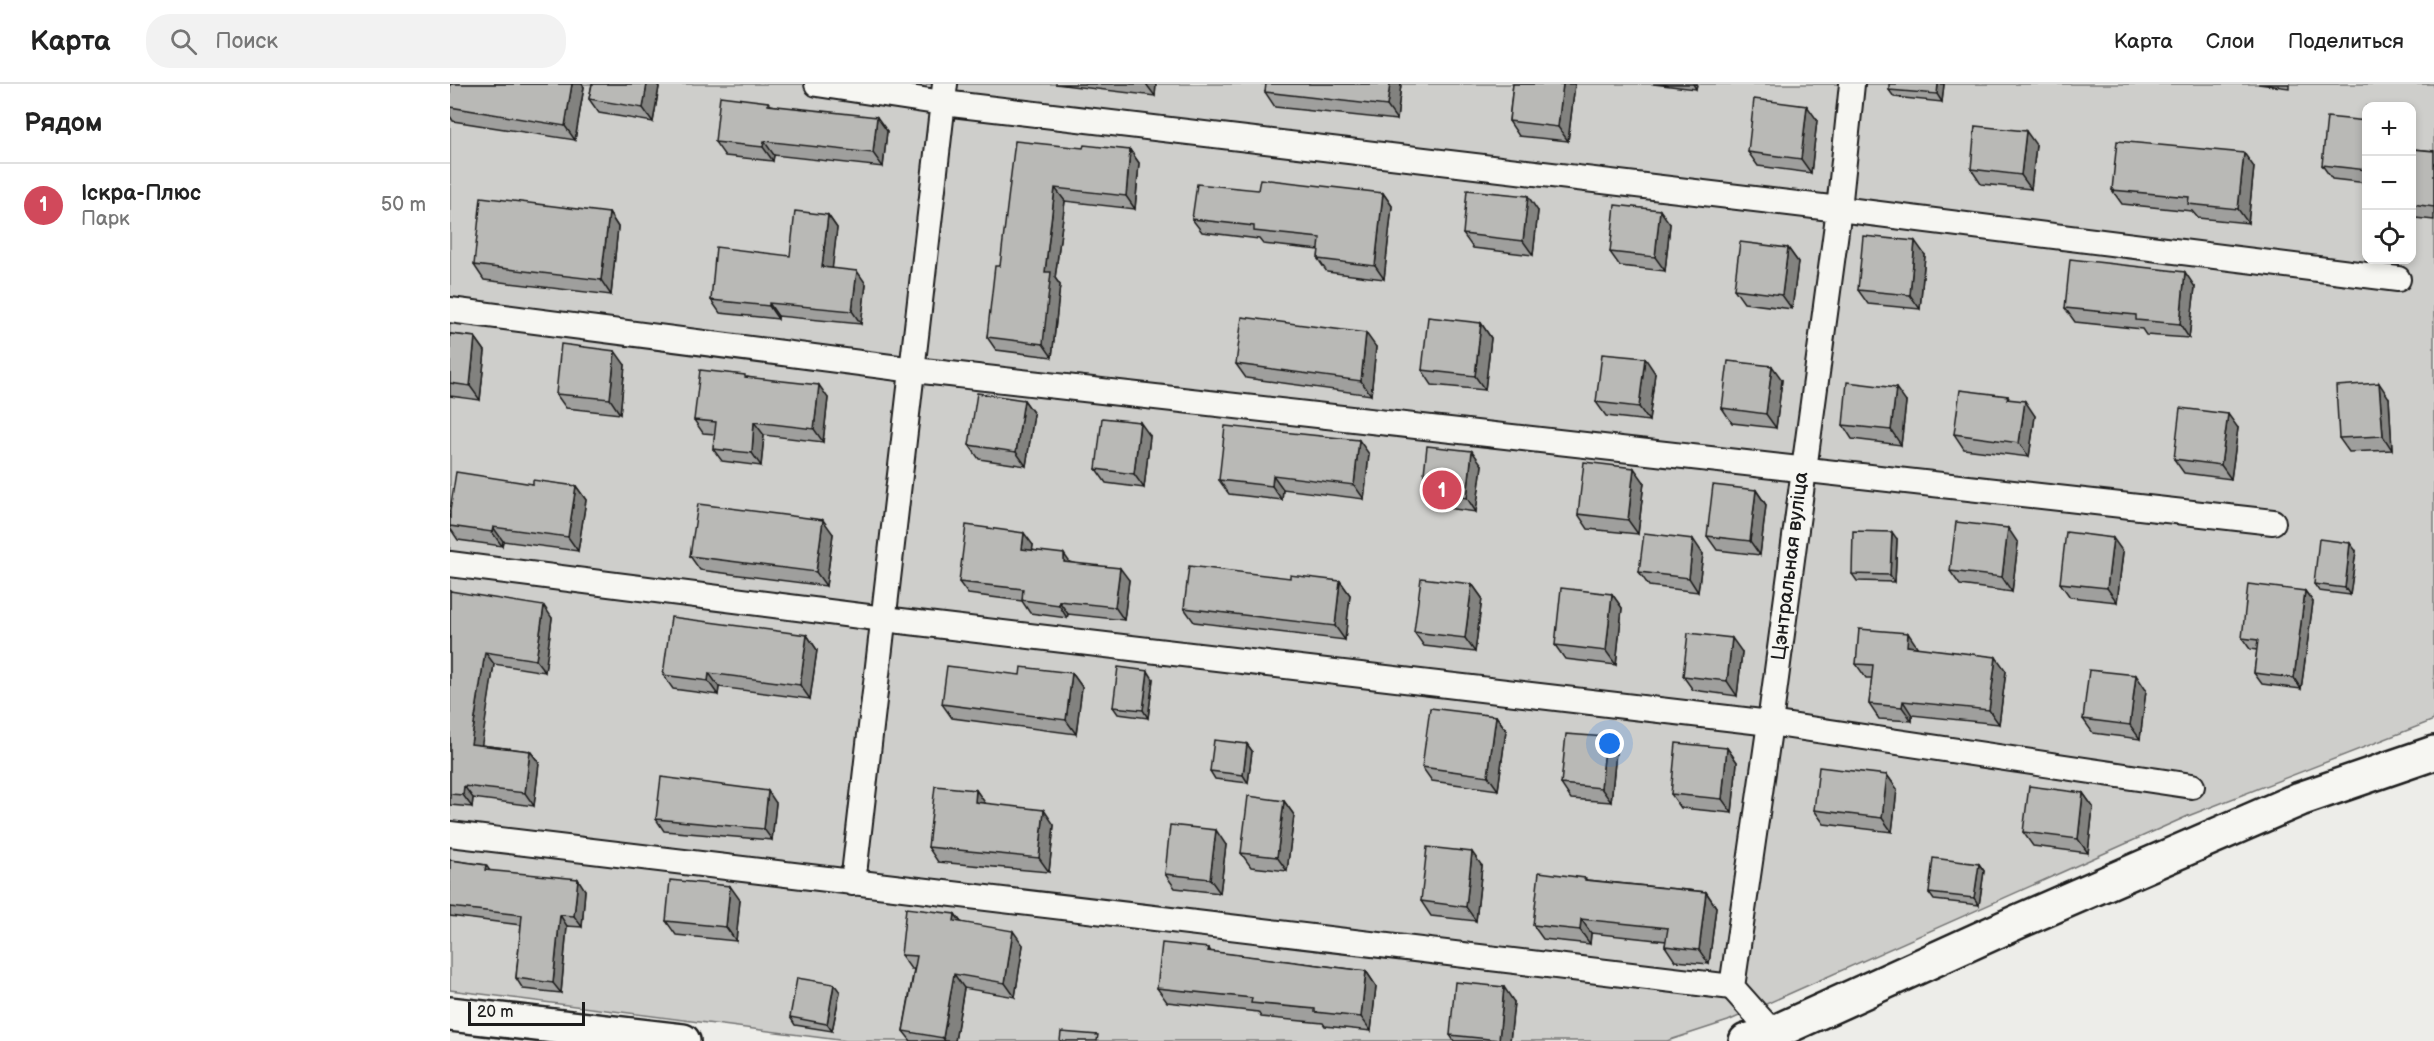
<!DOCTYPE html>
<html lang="ru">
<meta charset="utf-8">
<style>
:root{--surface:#fff;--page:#f2f2f2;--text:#222;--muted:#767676;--line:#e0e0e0;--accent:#d1495b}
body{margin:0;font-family:"Balsamiq Sans",sans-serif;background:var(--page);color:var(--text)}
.controls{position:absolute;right:18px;top:18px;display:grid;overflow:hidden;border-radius:12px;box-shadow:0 3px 9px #0003}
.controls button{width:54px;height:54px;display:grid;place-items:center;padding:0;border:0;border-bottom:2px solid var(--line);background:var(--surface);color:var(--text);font:30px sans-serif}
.scale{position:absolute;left:18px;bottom:15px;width:117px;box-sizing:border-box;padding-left:6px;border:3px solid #1c1c1c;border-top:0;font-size:16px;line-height:21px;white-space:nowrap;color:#1c1c1c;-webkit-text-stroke:4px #f6f6f2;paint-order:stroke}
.you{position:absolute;left:1160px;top:660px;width:21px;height:21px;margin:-15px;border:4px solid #fff;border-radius:50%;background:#1a73e8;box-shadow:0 0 0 9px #1a73e833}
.badge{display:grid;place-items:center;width:39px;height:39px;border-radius:50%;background:var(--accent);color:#fff;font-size:20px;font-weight:700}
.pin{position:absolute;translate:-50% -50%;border:3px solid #fff;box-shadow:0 2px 6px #0006}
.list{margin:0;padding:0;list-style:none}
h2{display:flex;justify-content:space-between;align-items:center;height:78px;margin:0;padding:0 24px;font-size:26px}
h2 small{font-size:20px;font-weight:400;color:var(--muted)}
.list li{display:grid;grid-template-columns:39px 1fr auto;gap:18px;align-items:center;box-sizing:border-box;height:84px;padding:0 24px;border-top:2px solid var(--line)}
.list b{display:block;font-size:22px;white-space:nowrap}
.list p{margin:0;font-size:20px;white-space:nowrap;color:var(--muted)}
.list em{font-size:20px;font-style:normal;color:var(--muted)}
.icon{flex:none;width:33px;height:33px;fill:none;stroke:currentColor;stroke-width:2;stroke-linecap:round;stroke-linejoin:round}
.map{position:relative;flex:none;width:1984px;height:957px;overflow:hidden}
header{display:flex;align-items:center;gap:36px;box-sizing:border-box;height:84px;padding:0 30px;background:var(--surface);border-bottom:2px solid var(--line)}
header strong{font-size:28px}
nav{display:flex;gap:33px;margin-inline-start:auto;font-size:21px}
.search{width:420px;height:54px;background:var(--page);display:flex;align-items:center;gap:15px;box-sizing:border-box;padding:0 21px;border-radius:24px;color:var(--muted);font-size:22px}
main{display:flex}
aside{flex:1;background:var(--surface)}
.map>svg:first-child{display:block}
.green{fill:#cececb;stroke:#757574;stroke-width:1.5;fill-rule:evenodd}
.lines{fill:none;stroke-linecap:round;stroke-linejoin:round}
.lane-casing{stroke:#1c1c1c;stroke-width:28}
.street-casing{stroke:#1c1c1c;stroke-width:38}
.lane{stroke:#f6f6f2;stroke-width:24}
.street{stroke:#f6f6f2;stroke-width:33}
.wall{fill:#9f9f9d;stroke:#1c1c1c;stroke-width:1.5}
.shaded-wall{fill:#82827f;stroke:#1c1c1c;stroke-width:1.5}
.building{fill:#b9b9b6;stroke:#1c1c1c;stroke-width:1.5}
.labels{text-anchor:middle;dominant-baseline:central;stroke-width:5;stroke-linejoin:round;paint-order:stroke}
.street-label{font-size:20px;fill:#1c1c1c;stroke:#f6f6f2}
</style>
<header>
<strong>Карта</strong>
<div class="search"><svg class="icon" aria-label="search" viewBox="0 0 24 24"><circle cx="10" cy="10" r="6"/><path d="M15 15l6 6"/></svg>Поиск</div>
<nav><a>Карта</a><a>Слои</a><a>Поделиться</a></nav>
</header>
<main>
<aside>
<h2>Рядом<small></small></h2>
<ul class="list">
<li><span class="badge">1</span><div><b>Іскра-Плюс</b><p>Парк</p></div><em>50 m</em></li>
</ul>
</aside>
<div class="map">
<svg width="1984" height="957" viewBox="0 0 1984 957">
<rect width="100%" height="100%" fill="#edede9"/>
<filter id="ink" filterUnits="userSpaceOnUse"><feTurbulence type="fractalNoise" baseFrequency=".0167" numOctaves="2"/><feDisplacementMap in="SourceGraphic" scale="12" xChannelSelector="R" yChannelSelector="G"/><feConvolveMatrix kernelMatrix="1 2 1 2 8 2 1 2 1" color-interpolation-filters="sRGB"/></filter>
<g filter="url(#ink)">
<!-- green -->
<path class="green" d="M0,0H1984V636L1738,732L1278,937L1217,957H397L0,906ZM1916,22H1962V176H1916Z"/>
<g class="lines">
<defs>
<g id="lane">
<polyline points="367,0 493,19 1389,125 1948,195"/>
<polyline points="0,226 464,286 1823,438"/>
<polyline points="0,480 434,535 1320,639 1742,702"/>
<polyline points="0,750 1282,903"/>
<polyline points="403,799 495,0"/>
<polyline points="1323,949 1282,903 1320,639 1389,125 1402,0"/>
</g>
<g id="street">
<polyline points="0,930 233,957"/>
<polyline points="1296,957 1323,949 1567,838 1850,715 1984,669"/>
</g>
</defs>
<!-- lane casing -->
<use href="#lane" class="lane-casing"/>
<!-- street casing -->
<use href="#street" class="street-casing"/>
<!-- lane -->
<use href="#lane" class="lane"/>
<!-- street -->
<use href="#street" class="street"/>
</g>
<!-- wall -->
<g class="wall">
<polygon points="0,0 132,0 134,3 125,56 3,37 0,32"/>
<polygon points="142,0 207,0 209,3 203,38 149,29 139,15"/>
<polygon points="605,0 706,0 705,12"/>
<polygon points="951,0 947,36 825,23 815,8"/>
<polygon points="1063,0 1125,0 1118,57 1069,52 1059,37"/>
<polygon points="1203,0 1247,0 1246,5"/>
<polygon points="1494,0 1492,18 1444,13 1439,6"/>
<polygon points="1808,0 1839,0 1839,4"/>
<polygon points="318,18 321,21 437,47 433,83 324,71 323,77 275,72 265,58"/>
<polygon points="1367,36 1361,89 1308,82 1298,68"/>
<polygon points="1917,37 1917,99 1882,95 1872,81"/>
<polygon points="1586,61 1581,105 1531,100 1521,85"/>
<polygon points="633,64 680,66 689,79 685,125 615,117 605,194 610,201 602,273 546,266 537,253 550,182"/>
<polygon points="1962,65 1984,67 1984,136 1965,134 1962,128"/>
<polygon points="1804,83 1798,139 1748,134 1742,127 1672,120 1662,106"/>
<polygon points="808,106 933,109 942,122 934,195 877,188 868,175 869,166 813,160 809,155 752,148 742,135"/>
<polygon points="1088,127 1083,171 1023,164 1013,150"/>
<polygon points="159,129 168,143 161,211 34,196 24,181"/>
<polygon points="378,131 387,144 382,184 416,200 411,240 328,232 328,235 270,229 261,216 340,172"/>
<polygon points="1220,140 1215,187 1170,182 1160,168"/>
<polygon points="1338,164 1348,178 1342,225 1294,219 1284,205"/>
<polygon points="1475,171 1470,225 1418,220 1408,206"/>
<polygon points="1745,203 1739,254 1696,251 1692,245 1625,238 1615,224"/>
<polygon points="1031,239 1041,254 1035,306 982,301 972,286"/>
<polygon points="0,250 25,253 35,267 30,316 0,312"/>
<polygon points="926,263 921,311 796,294 786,280"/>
<polygon points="175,281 170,330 116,324 106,310"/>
<polygon points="1205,289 1199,337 1156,332 1146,318"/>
<polygon points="297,293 378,314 373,358 314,351 311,382 272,377 263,365 265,350 253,349 244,336"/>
<polygon points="1332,296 1326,344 1282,339 1272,324"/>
<polygon points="1558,312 1560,316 1585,332 1579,373 1514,365 1504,350"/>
<polygon points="1939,314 1942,366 1899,368 1889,354"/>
<polygon points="574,316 584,330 576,382 529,375 519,361"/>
<polygon points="1456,318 1451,361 1402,355 1393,341"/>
<polygon points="1788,344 1781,395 1734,389 1724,375"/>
<polygon points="700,352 694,404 656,399 646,385"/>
<polygon points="919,370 914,415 833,405 832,416 779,410 769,396"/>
<polygon points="1032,381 1026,428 982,422 972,408"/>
<polygon points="1194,398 1188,450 1138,445 1128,430"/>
<polygon points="83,400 126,402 136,416 128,467 53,457 52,462 8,456 0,444 0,427"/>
<polygon points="1306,406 1316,421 1310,471 1267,466 1257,452"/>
<polygon points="383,450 376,502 250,486 240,472"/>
<polygon points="1447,455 1445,498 1407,497 1402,490"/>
<polygon points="1568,459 1562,508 1510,501 1500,487"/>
<polygon points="583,461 582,466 679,496 674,536 618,530 617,534 580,529 572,517 518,510 509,498"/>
<polygon points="1906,467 1900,511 1869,507 1864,500"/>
<polygon points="1673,468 1667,518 1620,513 1610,499"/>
<polygon points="1253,470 1248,508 1199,502 1189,488"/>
<polygon points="890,497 900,511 895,556 744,538 734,524"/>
<polygon points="1022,500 1032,514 1025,568 974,562 964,548"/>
<polygon points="0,507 102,534 95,588 44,580 31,661 80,667 89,679 84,722 23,714 22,723 0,721"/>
<polygon points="1855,507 1863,518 1851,605 1812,600 1804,589 1807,566 1800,565 1792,554"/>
<polygon points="1162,510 1172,524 1166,581 1115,575 1105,561"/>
<polygon points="357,551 367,566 360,615 269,603 268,611 223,605 213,591"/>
<polygon points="1468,564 1556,587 1549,640 1462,631 1462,637 1429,635 1419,620 1422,594 1416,594 1406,580"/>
<polygon points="1292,568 1287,612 1243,606 1233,592"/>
<polygon points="622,589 632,603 626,650 502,634 492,620"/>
<polygon points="703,595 698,634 668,630 663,623"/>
<polygon points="1696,606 1690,655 1643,649 1633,635"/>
<polygon points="1046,632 1056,646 1048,706 982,697 972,683"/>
<polygon points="797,660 802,667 798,699 765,695 760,687"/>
<polygon points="1277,664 1287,678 1282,729 1231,724 1221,710"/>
<polygon points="1166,668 1161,718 1121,715 1111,700"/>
<polygon points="1437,691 1447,705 1442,748 1374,740 1364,726"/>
<polygon points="526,706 535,720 604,741 599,788 488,778 478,763"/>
<polygon points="1633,709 1643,723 1638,769 1583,762 1573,748"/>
<polygon points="834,717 844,731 837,787 801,783 791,769"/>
<polygon points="326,719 322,756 214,747 206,735"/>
<polygon points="776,761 770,809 725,804 715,790"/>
<polygon points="0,776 36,781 40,787 135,806 132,843 117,842 111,909 73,905 66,894 71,841 0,832"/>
<polygon points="1529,780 1534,787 1529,821 1484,816 1479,809"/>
<polygon points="1032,782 1026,837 981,832 971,817"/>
<polygon points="1135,794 1137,796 1256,808 1266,823 1259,880 1225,877 1215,862 1216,857 1141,849 1140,860 1093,855 1083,841"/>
<polygon points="290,816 286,857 226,851 216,837"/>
<polygon points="505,830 511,838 573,861 565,913 514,904 505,957 461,957 453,947 464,885 461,885 451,871"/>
<polygon points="759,864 761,868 916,887 926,902 921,947 875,942 873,939 811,933 808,928 717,918 707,904"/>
<polygon points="390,908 382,947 345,941 340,933"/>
<polygon points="1064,918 1060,957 1004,957 1000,951"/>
</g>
<!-- shaded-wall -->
<g class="shaded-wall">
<polygon points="122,0 132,0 134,3 125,56 115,42"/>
<polygon points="197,0 207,0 209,3 203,38 193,24"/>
<polygon points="696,0 706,0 705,12"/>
<polygon points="940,0 951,0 947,36 937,22"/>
<polygon points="1113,0 1125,0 1118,57 1108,43"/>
<polygon points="1243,0 1247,0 1246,5"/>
<polygon points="1488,0 1494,0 1492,18 1487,10"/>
<polygon points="1357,22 1367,36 1361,89 1351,75"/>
<polygon points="427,33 437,47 433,83 423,69"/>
<polygon points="1576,47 1586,61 1581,105 1571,91"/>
<polygon points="314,57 324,71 323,77 313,63"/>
<polygon points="680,66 689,79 685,125 676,112"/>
<polygon points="1794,69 1804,83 1798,139 1788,125"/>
<polygon points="605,104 615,117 605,194 610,201 602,273 593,260 595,188"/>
<polygon points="933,109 942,122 934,195 925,182"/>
<polygon points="1078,112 1088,127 1083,171 1073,157"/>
<polygon points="1210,126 1220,140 1215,187 1205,173"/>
<polygon points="159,129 168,143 161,211 151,196"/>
<polygon points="378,131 387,144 381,196 372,183"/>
<polygon points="1465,157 1475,171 1470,225 1460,211"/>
<polygon points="1338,164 1348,178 1342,225 1332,211"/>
<polygon points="407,187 416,200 411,240 402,227"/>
<polygon points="1735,188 1745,203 1739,254 1730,240"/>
<polygon points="319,219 328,232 328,235 319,222"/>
<polygon points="1031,239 1041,254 1035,306 1025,292"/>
<polygon points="916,249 926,263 921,311 911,297"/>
<polygon points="25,253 35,267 30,316 20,302"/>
<polygon points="165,267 175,281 170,330 160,315"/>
<polygon points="1195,274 1205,289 1199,337 1189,323"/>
<polygon points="1322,282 1332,296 1326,344 1316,330"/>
<polygon points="1929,299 1939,314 1942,366 1933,352"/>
<polygon points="369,301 378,314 373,358 364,345"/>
<polygon points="1446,304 1456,318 1451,361 1441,346"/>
<polygon points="574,316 584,330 576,382 566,368"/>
<polygon points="1575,317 1585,332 1579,373 1569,359"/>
<polygon points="1778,330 1788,344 1781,395 1771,381"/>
<polygon points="304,338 314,351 311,382 302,369"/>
<polygon points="690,338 700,352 694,404 684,390"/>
<polygon points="909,356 919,370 914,415 904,401"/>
<polygon points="1022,367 1032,381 1026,428 1017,414"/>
<polygon points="1184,384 1194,398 1188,450 1178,436"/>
<polygon points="823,391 833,405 832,416 822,402"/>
<polygon points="126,402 136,416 128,467 118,453"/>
<polygon points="1306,406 1316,421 1310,471 1300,457"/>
<polygon points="373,436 383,450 376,502 366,488"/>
<polygon points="43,443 53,457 52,462 42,448"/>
<polygon points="1558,444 1568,459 1562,508 1552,493"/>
<polygon points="1442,448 1447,455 1445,498 1440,491"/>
<polygon points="574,449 583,461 581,478 572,465"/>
<polygon points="1663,454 1673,468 1667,518 1657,504"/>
<polygon points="1243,455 1253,470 1248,508 1239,494"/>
<polygon points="1900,459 1906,467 1900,511 1895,504"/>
<polygon points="614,470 623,483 614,478"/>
<polygon points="670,484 679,496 674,536 665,523"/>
<polygon points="890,497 900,511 895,556 885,542"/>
<polygon points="1022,500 1032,514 1025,568 1015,554"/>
<polygon points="1855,507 1863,518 1851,605 1844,594"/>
<polygon points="1162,510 1172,524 1166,581 1156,567"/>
<polygon points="609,517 618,530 617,534 609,521"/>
<polygon points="94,522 102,534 95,588 86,576"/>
<polygon points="1458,549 1468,564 1457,562"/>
<polygon points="357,551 367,566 360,615 350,601"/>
<polygon points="1282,554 1292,568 1287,612 1277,597"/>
<polygon points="35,568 44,580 30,672 21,660"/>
<polygon points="1546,573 1556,587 1549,640 1539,626"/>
<polygon points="698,587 703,595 698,634 693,626"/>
<polygon points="259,589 269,603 268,611 258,597"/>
<polygon points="622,589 632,603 626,650 616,636"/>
<polygon points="1686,591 1696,606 1690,655 1680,641"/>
<polygon points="1453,617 1462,631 1462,637 1452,623"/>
<polygon points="1046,632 1056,646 1048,706 1038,692"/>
<polygon points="1156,653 1166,668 1161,718 1151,704"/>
<polygon points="797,660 802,667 798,699 793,691"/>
<polygon points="1277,664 1287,678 1282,729 1272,715"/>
<polygon points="80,667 89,679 84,722 75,709"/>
<polygon points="1437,691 1447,705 1442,748 1432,734"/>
<polygon points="14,702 23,714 22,723 13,711"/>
<polygon points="526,706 536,720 525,718"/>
<polygon points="318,707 326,719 322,756 314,745"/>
<polygon points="1633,709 1643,723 1638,769 1628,755"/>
<polygon points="834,717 844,731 837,787 827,773"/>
<polygon points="594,726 604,741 599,788 589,774"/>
<polygon points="766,746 776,761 770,809 760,795"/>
<polygon points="1022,768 1032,782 1026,837 1016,823"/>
<polygon points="1529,780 1534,787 1529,821 1524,814"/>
<polygon points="128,795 135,806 132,843 124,832"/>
<polygon points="280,802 290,816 286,857 276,843"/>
<polygon points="1256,808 1266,823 1259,880 1249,866"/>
<polygon points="505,830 515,844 504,837"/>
<polygon points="110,831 117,842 111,909 103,899"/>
<polygon points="1131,835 1141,849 1140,860 1130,846"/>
<polygon points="563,847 573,861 565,913 555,899"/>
<polygon points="916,887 926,902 921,947 911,933"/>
<polygon points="504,890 514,904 505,957 495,957 493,954"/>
<polygon points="384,900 390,908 382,947 377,940"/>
<polygon points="1054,903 1064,918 1060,957 1049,956"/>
</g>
<!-- building -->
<g class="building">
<polygon points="0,0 122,0 115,42 0,23"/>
<polygon points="142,0 197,0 193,24 139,15"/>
<polygon points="816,0 940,0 937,22 815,8"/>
<polygon points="1063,0 1113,0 1108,43 1059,37"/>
<polygon points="1439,0 1488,0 1487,10 1439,6"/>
<polygon points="270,12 318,18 318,21 427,33 423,69 314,57 313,63 265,58"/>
<polygon points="1304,15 1357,22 1351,75 1298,68"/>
<polygon points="1877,33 1917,37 1917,86 1872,81"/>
<polygon points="1525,42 1576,47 1571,91 1521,85"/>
<polygon points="565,57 633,64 634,61 680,66 676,112 605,104 595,188 601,188 593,260 537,253 545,182 550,182"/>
<polygon points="1667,57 1794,69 1788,125 1738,120 1739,113 1662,106"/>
<polygon points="1962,65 1984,67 1984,123 1962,120"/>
<polygon points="810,95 933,109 925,182 868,175 870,154 804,147 804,142 742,135 747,100 808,106"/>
<polygon points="1017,106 1078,112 1073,157 1013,150"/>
<polygon points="31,113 159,129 151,196 24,181"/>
<polygon points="1165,121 1210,126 1205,173 1160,168"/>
<polygon points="345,127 378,131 372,183 407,187 402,227 319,219 319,222 261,216 266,163 340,172"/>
<polygon points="1413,152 1465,157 1460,211 1408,206"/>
<polygon points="1290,158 1338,164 1332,211 1284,205"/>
<polygon points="1620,175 1735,188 1730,240 1686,236 1686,231 1615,224"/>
<polygon points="792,233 916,249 911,297 786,280"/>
<polygon points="978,233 1031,239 1025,292 972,286"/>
<polygon points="0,250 25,253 20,302 0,299"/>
<polygon points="111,260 165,267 160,315 106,310"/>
<polygon points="1152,270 1195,274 1189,323 1146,318"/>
<polygon points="1278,277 1322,282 1316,330 1272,324"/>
<polygon points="250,286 295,291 295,293 369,301 364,345 304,338 302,369 263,365 266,338 244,336"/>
<polygon points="1397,298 1446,304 1441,346 1393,341"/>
<polygon points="1929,299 1933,352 1889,354 1886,302"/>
<polygon points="1510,306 1558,312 1557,315 1575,317 1569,359 1504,350"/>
<polygon points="527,309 574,316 566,368 519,361"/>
<polygon points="1730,324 1778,330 1771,381 1724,375"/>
<polygon points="652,334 690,338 684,390 646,385"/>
<polygon points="775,342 909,356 904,401 823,391 822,402 769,396"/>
<polygon points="977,362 1022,367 1017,414 972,408"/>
<polygon points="1134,378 1184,384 1178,436 1128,430"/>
<polygon points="6,388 83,400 83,396 126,402 118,453 43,443 42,448 0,442 0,427"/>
<polygon points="1263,401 1306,406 1300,457 1257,452"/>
<polygon points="248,420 373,436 366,488 240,472"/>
<polygon points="1506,438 1558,444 1552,493 1500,487"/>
<polygon points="516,441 574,449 572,465 614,470 614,478 670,484 665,523 609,517 609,521 572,516 573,505 509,498"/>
<polygon points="1403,447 1442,448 1440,491 1402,490"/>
<polygon points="1616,448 1663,454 1657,504 1610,499"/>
<polygon points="1194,449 1243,455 1239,494 1189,488"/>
<polygon points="1869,455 1900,459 1895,504 1864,500"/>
<polygon points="739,482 840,494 840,491 890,497 885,542 734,524"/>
<polygon points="971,494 1022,500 1015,554 964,548"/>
<polygon points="1798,500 1855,507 1844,594 1804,589 1808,556 1792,554"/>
<polygon points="1111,504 1162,510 1156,567 1105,561"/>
<polygon points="0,507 94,522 86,576 35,568 21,660 80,667 75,709 14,702 13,711 0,710"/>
<polygon points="221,533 357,551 350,601 259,589 258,597 213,591"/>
<polygon points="1409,545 1458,549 1457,562 1546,573 1539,626 1453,617 1452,623 1419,620 1423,581 1406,580"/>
<polygon points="1238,549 1282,554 1277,597 1233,592"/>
<polygon points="497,582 570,591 571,583 622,589 616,636 492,620"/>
<polygon points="668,583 698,587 693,626 663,623"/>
<polygon points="1639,586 1686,591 1680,641 1633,635"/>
<polygon points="980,624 1046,632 1038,692 972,683"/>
<polygon points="1116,650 1156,653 1151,704 1111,700"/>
<polygon points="764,656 797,660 793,691 760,687"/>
<polygon points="1226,659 1277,664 1272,715 1221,710"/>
<polygon points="1369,683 1437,691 1432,734 1364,726"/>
<polygon points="211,693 318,707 314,745 206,735"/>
<polygon points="485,702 526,706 525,718 594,726 589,774 478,763"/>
<polygon points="1579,702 1633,709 1628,755 1573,748"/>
<polygon points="798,712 834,717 827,773 791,769"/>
<polygon points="720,741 766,746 760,795 715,790"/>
<polygon points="977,763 1022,768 1016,823 971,817"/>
<polygon points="1483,774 1529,780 1524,814 1479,809"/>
<polygon points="0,776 36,781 35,786 128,795 124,832 110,831 103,899 66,894 72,831 0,823"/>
<polygon points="1089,788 1135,794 1135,796 1256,808 1249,866 1215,862 1218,844 1131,835 1130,846 1083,841"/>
<polygon points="220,796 280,802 276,843 216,837"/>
<polygon points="456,824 505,830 504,837 563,847 555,899 504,890 493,954 453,947 467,872 451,871"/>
<polygon points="712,859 759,864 758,867 916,887 911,933 865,928 865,925 801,919 802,914 707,904"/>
<polygon points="347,894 384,900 377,940 340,933"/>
<polygon points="1005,898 1054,903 1049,956 1000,951"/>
<polygon points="611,948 648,951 647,957 610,957"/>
</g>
</g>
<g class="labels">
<!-- street labels -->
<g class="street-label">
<text transform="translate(1340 482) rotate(-83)">Цэнтральная вуліца</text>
</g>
</g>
</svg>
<div class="controls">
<button>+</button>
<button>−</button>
<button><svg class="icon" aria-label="locate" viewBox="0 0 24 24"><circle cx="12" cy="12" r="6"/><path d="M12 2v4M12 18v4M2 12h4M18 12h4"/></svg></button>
</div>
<div class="scale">20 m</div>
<div class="you"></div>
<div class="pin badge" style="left:992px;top:406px">1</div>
</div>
</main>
